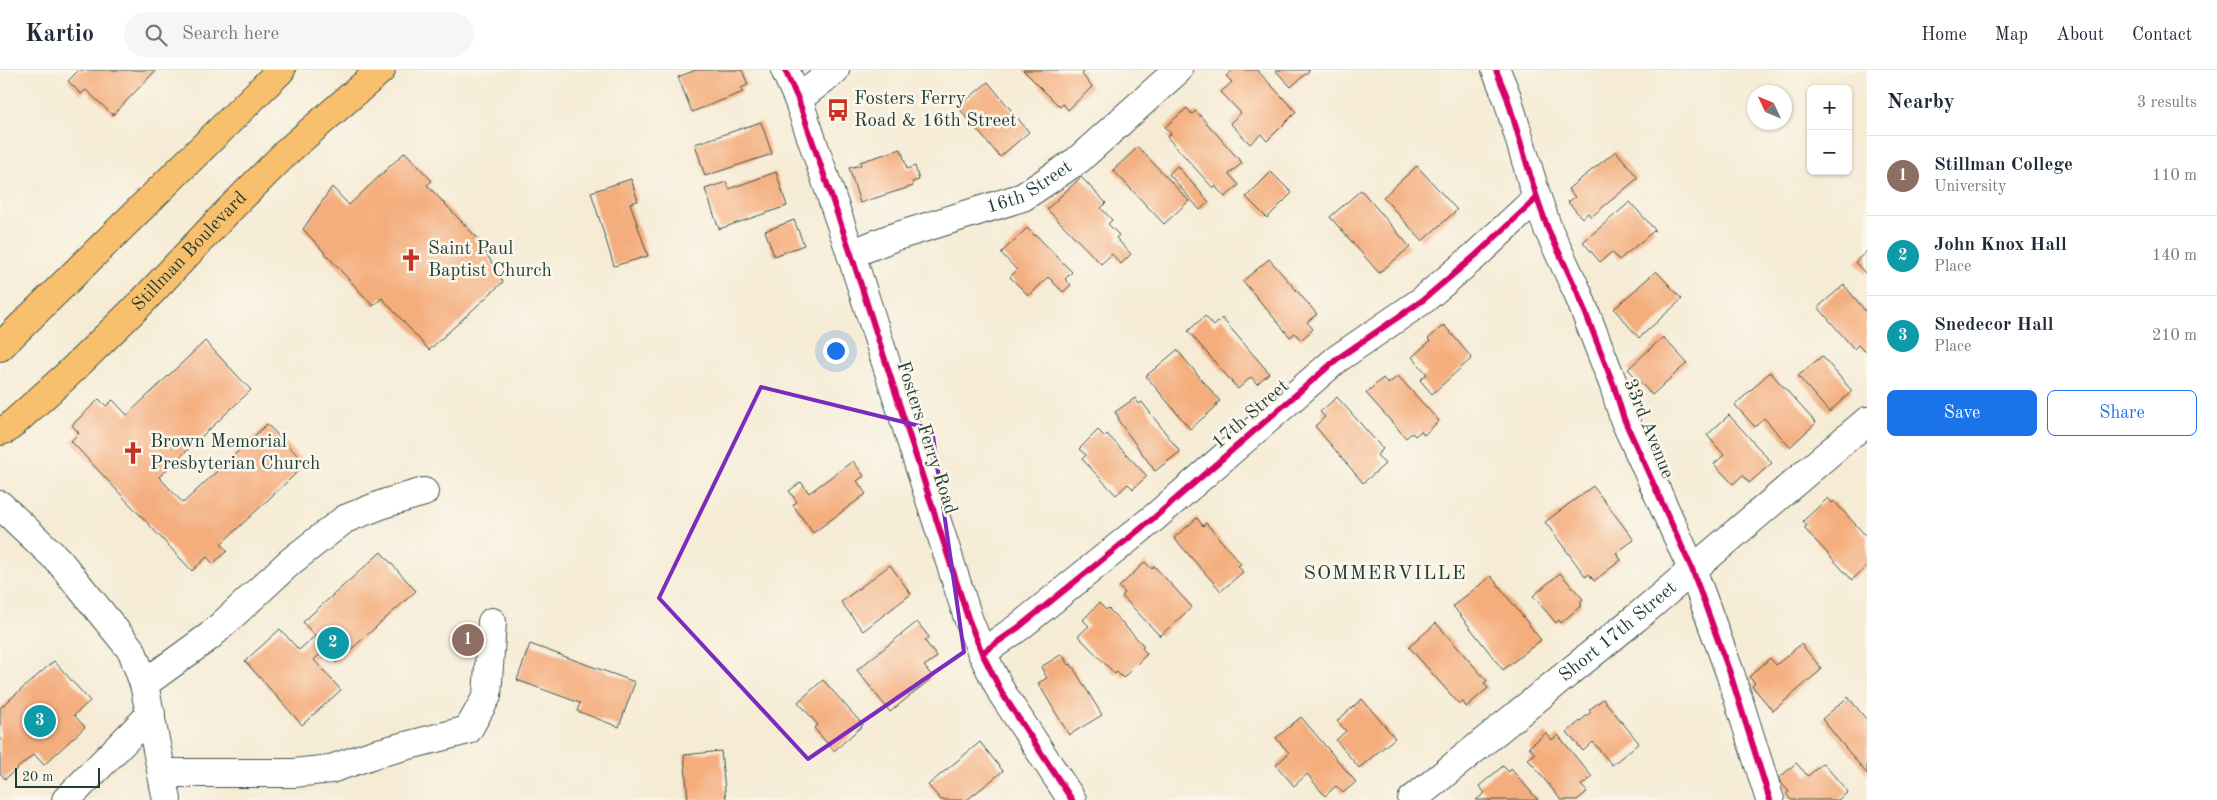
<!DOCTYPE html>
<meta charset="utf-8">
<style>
:root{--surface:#fff;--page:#f6f6f7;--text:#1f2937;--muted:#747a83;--line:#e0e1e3;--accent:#1a73e8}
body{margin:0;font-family:"Old Standard TT",serif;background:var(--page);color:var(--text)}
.controls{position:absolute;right:15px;top:15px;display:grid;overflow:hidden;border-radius:8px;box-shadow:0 1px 4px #0004}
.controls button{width:45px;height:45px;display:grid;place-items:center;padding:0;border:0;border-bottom:1px solid var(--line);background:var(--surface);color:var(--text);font:25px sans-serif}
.compass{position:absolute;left:1747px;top:15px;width:45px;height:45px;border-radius:50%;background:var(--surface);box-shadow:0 1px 4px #0004;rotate:314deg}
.scale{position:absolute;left:15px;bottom:12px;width:85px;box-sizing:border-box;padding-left:5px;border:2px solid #1f3d34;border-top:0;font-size:14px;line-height:18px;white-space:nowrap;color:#1f3d34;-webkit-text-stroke:4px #fbf7ec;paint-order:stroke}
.you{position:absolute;left:835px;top:280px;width:18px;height:18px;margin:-12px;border:4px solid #fff;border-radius:50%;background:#1a73e8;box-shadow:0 0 0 8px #1a73e833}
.badge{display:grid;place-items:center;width:32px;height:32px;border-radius:50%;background:var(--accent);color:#fff;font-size:16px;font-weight:700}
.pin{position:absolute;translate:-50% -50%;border:2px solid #fff;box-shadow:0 1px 5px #0006}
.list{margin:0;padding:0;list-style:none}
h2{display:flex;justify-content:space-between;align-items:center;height:65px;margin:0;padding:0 20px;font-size:21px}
h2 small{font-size:16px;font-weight:400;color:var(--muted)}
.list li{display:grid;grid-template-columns:32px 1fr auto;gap:15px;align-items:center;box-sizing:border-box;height:80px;padding:0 20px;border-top:1px solid var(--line)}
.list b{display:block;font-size:19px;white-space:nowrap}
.list p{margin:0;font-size:16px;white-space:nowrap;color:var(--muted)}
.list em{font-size:16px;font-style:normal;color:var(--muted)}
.actions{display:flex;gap:10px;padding:15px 20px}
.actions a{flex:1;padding:11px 0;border:1px solid var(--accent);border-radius:8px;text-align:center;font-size:18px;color:var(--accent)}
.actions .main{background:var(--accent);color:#fff}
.icon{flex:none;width:28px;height:28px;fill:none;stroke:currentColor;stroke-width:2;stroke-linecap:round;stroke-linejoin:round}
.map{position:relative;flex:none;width:1867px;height:730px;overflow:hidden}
header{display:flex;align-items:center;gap:30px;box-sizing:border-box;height:70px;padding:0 25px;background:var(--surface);border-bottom:1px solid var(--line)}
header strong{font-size:24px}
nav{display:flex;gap:28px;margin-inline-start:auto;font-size:18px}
.search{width:350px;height:45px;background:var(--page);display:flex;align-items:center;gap:12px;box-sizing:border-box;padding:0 18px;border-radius:28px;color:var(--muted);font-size:19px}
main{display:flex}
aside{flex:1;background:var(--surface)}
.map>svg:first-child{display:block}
.building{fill:#f4ad7d}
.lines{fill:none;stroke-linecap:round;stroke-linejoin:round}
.minor-casing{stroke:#3f574c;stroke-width:30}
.major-casing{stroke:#3f574c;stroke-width:30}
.minor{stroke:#fff;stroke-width:28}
.major{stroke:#f8bf6c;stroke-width:28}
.cycleway-casing{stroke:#fbf7ec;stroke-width:9}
.cycleway{stroke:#d6006c;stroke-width:6}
.marked{fill:none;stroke:#7b2cbf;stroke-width:4;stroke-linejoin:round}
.labels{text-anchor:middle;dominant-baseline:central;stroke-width:5;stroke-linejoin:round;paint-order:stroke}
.poi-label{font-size:19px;fill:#1f3d34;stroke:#fbf7ec;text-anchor:start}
.street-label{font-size:19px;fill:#1f3d34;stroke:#fbf7ec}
.neighbourhood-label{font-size:20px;letter-spacing:1px;fill:#1f3d34;stroke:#fbf7ec}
</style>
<header>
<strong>Kartio</strong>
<div class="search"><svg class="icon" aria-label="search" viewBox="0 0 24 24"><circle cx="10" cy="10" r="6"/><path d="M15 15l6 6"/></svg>Search here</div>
<nav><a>Home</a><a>Map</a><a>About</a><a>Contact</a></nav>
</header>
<main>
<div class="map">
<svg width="1867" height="730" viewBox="0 0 1867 730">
<rect width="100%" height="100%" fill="#fbf7ec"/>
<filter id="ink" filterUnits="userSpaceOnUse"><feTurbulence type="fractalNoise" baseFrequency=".02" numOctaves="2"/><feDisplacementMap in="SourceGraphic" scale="10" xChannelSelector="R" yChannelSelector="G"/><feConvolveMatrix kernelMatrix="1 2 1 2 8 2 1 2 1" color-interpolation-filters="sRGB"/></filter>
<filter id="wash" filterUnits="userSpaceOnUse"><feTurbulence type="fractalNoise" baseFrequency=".0096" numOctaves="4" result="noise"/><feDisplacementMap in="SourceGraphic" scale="20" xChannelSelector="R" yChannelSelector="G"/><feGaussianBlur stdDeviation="1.12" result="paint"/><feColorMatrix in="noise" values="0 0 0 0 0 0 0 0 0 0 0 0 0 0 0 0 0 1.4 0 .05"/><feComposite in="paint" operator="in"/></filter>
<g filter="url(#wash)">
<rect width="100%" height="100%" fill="#f6ecd6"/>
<g id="blocks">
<!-- building -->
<g class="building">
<polygon points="79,0 156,0 113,45 86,20 81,24 68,11"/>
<polygon points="696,0 742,0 748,15 741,18 743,22 692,42 678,7"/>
<polygon points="1023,0 1086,0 1082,4 1092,17 1068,40 1063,34 1060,37"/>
<polygon points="1233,0 1257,0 1296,42 1267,71 1261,64 1250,74 1230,53 1241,43 1221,22 1232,12 1226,6"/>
<polygon points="1275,0 1310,0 1291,17"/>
<polygon points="988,12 1029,62 1000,87 958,37"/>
<polygon points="1187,38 1192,44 1196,41 1242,93 1229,104 1239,115 1225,127 1215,116 1213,118 1167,67 1171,64 1165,57"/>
<polygon points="761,52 772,84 705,106 695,74"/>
<polygon points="1138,77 1189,131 1164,154 1113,100"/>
<polygon points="901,79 907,99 915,96 919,110 912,112 913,116 860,133 849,98 861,95 860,92"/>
<polygon points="1616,81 1638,108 1591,147 1588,143 1582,148 1568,132 1575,127 1568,119"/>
<polygon points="405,82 432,111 427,115 478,169 503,212 429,280 382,228 373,236 303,159 332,117 349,135"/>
<polygon points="1177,96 1209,132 1200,140 1169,104"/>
<polygon points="1417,96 1457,140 1422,171 1383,127"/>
<polygon points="776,102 787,136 719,159 705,119 726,112 729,119"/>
<polygon points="1271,102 1292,123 1267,148 1246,127"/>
<polygon points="1081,107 1106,133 1101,138 1112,150 1108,154 1119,165 1116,168 1131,184 1121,194 1112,184 1101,194 1047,139"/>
<polygon points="631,109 638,131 630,133 648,186 614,196 591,122"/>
<polygon points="1361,120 1410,177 1379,203 1330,147"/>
<polygon points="1630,132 1655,160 1619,190 1612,182 1600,192 1583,172"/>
<polygon points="794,150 804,175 774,186 765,161"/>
<polygon points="1027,158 1035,166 1036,165 1072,202 1065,209 1071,215 1063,222 1048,207 1029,226 1010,207 1017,200 1001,183"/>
<polygon points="1867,181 1867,205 1855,192"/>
<polygon points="1269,189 1317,244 1307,252 1313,259 1301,270 1295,263 1290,267 1243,211"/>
<polygon points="1656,201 1682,229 1639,268 1614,239"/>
<polygon points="1844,215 1867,243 1867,279 1864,281 1858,275 1854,279 1818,237"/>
<polygon points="1205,246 1214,256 1222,248 1269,303 1257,314 1251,307 1238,319 1188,261"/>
<polygon points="1444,255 1472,288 1432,324 1420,310 1427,304 1412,287 1430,271 1428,269"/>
<polygon points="1663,267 1687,293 1652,325 1628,299"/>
<polygon points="205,271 251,320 159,407 183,433 267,354 306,394 221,474 227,481 213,494 207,487 192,501 71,371 79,363 72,355 99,329 106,336 113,330 127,345"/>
<polygon points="1177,280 1220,331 1216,334 1217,336 1190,359 1146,306"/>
<polygon points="1822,286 1852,321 1829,342 1798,306"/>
<polygon points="1770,302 1816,353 1790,377 1764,348 1755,357 1735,335"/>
<polygon points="1398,306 1439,351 1424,365 1421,361 1415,366 1412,363 1406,368 1366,323 1383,308 1388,314"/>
<polygon points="1337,327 1383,379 1377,385 1385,394 1363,413 1315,356 1325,347 1320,342"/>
<polygon points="1135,328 1139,334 1142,332 1180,382 1155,401 1118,350 1119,348 1115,342"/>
<polygon points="1729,345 1772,393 1749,413 1743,405 1733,414 1714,394 1724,385 1707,365"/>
<polygon points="1098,360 1105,367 1107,364 1147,406 1133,419 1128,414 1116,425 1082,389 1086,385 1079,379"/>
<polygon points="853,391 864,406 857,411 866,424 813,463 793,435 797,432 789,421 801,412 809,423"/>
<polygon points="1593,416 1634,470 1616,483 1621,490 1594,511 1589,504 1586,507 1545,452"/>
<polygon points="1828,428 1832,433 1834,431 1867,467 1867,496 1852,510 1804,458 1807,456 1803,451"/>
<polygon points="1197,448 1203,456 1206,453 1241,494 1238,496 1243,502 1221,521 1174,468"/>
<polygon points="381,482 416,521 336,593 324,580 314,590 341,620 302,655 245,591 280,559 299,580 315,566 303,552"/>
<polygon points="1145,492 1152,499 1154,496 1192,537 1160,566 1122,526 1125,523 1119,517"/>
<polygon points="890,495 911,524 863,561 841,532"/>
<polygon points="1560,503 1583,529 1580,532 1582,535 1561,553 1559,550 1556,553 1533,526"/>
<polygon points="1491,506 1541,570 1503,600 1453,536"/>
<polygon points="1099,533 1106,540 1108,538 1144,576 1142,578 1147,584 1123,608 1117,602 1115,604 1078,566 1089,556 1083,550"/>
<polygon points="917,552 929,567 925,571 937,587 924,596 933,607 890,642 857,600"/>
<polygon points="1436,553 1487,611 1484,613 1488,618 1466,637 1463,632 1459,634 1409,577"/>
<polygon points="530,574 635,612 619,657 577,641 580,633 517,610"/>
<polygon points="1801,574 1822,599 1773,641 1752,616 1755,613 1749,607 1770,588 1776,595"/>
<polygon points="1062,584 1068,595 1071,594 1102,645 1069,665 1038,613 1047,608 1041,597"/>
<polygon points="54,591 90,631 74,645 85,657 44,695 34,684 5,709 0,703 0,638"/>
<polygon points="823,610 863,655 834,681 814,658 818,655 798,632"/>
<polygon points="1848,627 1867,650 1867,704 1822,649"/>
<polygon points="1362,629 1395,668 1359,698 1336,670 1346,661 1337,651"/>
<polygon points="1603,629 1639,673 1612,695 1593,672 1583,681 1567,662 1591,642 1589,640"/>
<polygon points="1301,647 1356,712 1343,723 1336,716 1325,726 1307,704 1294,716 1276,695 1289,683 1276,668"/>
<polygon points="1546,663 1552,670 1558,665 1592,707 1581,715 1587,722 1577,730 1561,730 1528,689 1535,684 1529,677"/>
<polygon points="980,672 1003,701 967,730 941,730 928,715"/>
<polygon points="721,681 726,730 688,730 684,685"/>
<polygon points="1796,693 1808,706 1823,693 1848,722 1838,730 1791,730 1786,724 1789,722 1778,709"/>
<polygon points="1503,696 1509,702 1511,699 1538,730 1476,730 1485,723 1479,716"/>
</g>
</g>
</g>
<g filter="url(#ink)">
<use href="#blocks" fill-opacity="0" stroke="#3f574c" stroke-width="1"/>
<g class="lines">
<defs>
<g id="minor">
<polyline points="785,0 798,29 851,184 968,548 982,583 1002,623 1072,730"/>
<polyline points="1496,0 1507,27 1537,128 1548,159 1577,221 1614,316 1624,349 1692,499 1730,603 1770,730"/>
<polyline points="798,29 835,0"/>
<path id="s1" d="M851,184L891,168L1023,127L1078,90L1178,0"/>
<polyline points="0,435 59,491 132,581 144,614 167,730"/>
<polyline points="982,583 1019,557 1155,447 1337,289 1423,230 1476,185 1537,128"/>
<polyline points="144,614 210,566 290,492 345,449 386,433 424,422"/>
<polyline points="162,703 294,703 331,699 374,684 468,660 487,626 492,552"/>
<polyline points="66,730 151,644"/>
<path id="s2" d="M1412,730L1636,548L1867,351"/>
</g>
<g id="major">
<polyline points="0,277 281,0"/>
<path id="s3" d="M0,361L7,359L66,306L143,231L227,142L290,79L381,0"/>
</g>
</defs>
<!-- minor casing -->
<use href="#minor" class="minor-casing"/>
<!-- major casing -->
<use href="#major" class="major-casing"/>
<!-- minor -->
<use href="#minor" class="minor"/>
<!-- major -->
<use href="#major" class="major"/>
<defs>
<g id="cycleway">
<polyline points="785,0 798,29 851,184 968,548 982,583 1002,623 1072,730"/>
<polyline points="1496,0 1507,27 1537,128 1548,159 1577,221 1614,316 1624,349 1692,499 1730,603 1770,730"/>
<polyline points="982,583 1019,557 1155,447 1337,289 1423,230 1476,185 1537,128"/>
</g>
</defs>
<!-- cycleway casing -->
<use href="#cycleway" class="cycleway-casing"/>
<!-- cycleway -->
<use href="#cycleway" class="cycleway"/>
</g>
</g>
<!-- marked area -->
<path class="marked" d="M761,317L932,359L964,582L808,689L659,528Z"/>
<!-- icons -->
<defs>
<symbol id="bus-bare" viewBox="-9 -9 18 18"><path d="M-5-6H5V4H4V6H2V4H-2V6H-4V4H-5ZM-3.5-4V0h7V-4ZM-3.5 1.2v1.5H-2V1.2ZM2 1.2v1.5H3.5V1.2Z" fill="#c8321e" stroke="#fbf7ec" stroke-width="2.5" paint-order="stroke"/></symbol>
<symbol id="church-bare" viewBox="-9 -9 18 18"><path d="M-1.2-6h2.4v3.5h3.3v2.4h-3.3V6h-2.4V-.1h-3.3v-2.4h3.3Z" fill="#c8321e" stroke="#fbf7ec" stroke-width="2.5" paint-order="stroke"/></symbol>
</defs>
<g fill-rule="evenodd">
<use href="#bus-bare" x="822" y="24" width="32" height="32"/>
<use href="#church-bare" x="395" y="174" width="32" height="32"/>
<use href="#church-bare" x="117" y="367" width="32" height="32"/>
</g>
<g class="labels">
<!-- poi labels -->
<g class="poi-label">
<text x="854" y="29">Fosters Ferry<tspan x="854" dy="22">Road &amp; 16th Street</tspan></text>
<text x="428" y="179">Saint Paul<tspan x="428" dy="22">Baptist Church</tspan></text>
<text x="150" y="372">Brown Memorial<tspan x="150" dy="22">Presbyterian Church</tspan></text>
</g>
<!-- street labels -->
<g class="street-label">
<text stroke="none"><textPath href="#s1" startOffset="191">16th Street</textPath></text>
<text stroke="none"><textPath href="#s3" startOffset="262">Stillman Boulevard</textPath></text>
<text transform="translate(1251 345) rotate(-41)">17th Street</text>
<text transform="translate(1648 359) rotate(68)">33rd Avenue</text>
<text transform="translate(926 368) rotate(72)">Fosters Ferry Road</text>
<text stroke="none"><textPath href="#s2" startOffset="266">Short 17th Street</textPath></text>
</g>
<!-- neighbourhood labels -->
<g class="neighbourhood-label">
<text x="1385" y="504">SOMMERVILLE</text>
</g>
</g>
</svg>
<div class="controls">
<button>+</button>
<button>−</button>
</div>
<svg class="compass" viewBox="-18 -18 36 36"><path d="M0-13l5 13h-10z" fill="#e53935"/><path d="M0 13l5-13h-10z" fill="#747a83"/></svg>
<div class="scale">20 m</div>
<div class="you"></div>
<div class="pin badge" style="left:468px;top:570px;background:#8d6e63">1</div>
<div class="pin badge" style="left:333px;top:573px;background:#0f9aa8">2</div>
<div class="pin badge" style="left:40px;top:651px;background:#0f9aa8">3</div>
</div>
<aside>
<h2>Nearby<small>3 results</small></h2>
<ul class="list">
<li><span class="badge" style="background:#8d6e63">1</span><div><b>Stillman College</b><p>University</p></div><em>110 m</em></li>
<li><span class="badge" style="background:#0f9aa8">2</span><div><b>John Knox Hall</b><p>Place</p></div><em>140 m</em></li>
<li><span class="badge" style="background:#0f9aa8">3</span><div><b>Snedecor Hall</b><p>Place</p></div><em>210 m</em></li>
</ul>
<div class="actions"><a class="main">Save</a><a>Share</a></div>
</aside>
</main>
